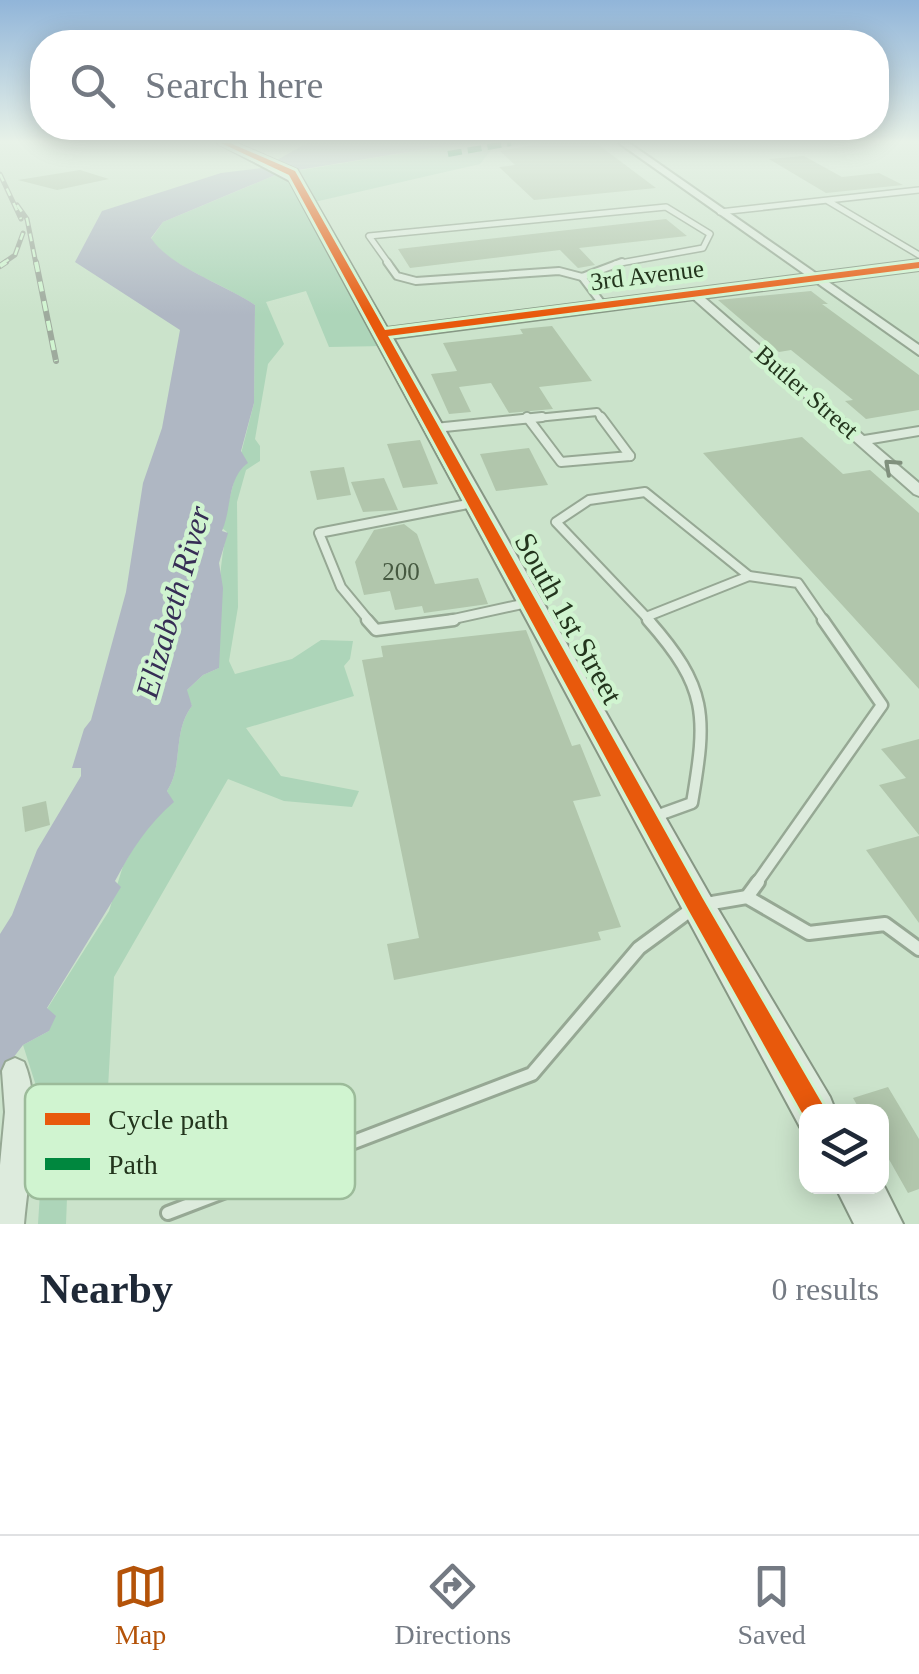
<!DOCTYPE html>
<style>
:root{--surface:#fff;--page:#f6f6f7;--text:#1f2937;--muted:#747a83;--line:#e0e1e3;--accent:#b45309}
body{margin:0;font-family:Georgia,serif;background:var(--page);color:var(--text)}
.controls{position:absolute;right:30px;bottom:30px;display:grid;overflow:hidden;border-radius:20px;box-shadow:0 5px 25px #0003}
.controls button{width:90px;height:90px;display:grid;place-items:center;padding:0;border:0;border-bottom:2px solid var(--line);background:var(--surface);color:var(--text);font:50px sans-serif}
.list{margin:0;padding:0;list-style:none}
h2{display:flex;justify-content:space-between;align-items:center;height:130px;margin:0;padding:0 40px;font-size:42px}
h2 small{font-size:32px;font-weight:400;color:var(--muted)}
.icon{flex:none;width:55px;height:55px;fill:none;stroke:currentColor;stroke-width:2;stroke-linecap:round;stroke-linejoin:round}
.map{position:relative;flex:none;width:919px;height:1224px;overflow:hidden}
.search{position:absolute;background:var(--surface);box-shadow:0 5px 25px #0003;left:30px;right:30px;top:30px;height:110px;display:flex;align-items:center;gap:25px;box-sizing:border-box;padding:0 35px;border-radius:40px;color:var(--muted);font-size:38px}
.sheet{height:310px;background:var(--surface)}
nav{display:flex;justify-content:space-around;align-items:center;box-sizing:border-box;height:140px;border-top:2px solid var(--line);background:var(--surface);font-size:28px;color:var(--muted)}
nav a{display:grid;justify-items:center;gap:5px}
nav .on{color:var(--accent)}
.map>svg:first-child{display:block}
.green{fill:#add5b9}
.water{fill:#afb7c3}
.building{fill:#b1c6ac}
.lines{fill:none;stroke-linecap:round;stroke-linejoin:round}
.lane-far4-casing{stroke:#96a894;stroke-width:8}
.lane-far3-casing{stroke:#96a894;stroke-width:10}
.lane-far2-casing{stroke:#96a894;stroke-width:12}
.lane-far1-casing{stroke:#96a894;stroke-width:15}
.lane-casing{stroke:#96a894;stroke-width:18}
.street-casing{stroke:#96a894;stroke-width:4}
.secondary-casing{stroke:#869784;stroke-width:4}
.lane-far4{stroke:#ddebdd;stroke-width:5}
.lane-far3{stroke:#ddebdd;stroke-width:6}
.lane-far2{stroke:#ddebdd;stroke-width:8}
.lane-far1{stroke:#ddebdd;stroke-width:10}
.lane{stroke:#ddebdd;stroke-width:12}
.street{fill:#ddebdd;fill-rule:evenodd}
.secondary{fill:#ddebdd;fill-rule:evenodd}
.rail-far1-casing{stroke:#9eaa9d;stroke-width:5}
.rail-casing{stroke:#9eaa9d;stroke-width:6}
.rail-far1{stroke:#d0f4d0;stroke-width:2.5;stroke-dasharray:8;stroke-linecap:butt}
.rail{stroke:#d0f4d0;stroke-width:4;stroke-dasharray:10;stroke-linecap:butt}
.quiet{stroke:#00873e;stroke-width:6;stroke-dasharray:14 6;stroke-linecap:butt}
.cycleway-casing{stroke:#d0f4d0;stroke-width:6}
.cycleway{fill:#e8590c;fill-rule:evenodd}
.oneway{stroke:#80907d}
.labels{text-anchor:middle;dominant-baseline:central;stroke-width:9;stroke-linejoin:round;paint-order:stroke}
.far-street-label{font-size:25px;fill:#23351d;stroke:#d0f4d0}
.number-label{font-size:25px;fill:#465941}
.street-label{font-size:30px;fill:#23351d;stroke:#d0f4d0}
.water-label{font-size:32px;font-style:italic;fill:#362d55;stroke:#d0f4d0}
.key{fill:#d0f4d0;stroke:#9cbb9a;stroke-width:2.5}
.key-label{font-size:28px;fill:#23351d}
</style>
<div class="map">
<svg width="919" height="1224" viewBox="0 0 919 1224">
<rect width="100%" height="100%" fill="#cbe3cb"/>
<!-- green -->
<path class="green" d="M463,143H531L492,149L480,164L310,203L384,346L329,347L306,291L266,302L284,344L268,364L255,439L260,446V461L246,470L237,502L238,607L229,661L235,674L292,659L321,640L353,641L350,659L344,666L354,696L246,728L281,776L359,791L352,807L284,801L228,779L114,977L107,1107L90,1115L68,1171L66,1224H38L45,1114L23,1045L49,1031L47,1009L109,911L123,866L148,823L173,802L167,791C184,765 172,732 192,706L186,691L203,675L219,668C218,626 217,572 227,532L222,528L254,403L255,305C224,284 170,267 151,239L163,222L278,174Z"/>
<!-- water -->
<path class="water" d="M307,143H463L280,173L163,222L151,238C170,267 224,284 255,305L254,403L241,451L248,463C227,478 232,508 222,531L228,533L219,563L223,588L219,668L203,675L187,690L192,706C172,732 184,765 167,791L174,802C148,824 131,851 115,881L121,887L47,1008L56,1016L49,1031L23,1045L0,1075V934L12,915L37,850L81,776V768H72L84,729L91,720L126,592L143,483L162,428L180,330L75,262L102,211L221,173L263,168Z"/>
<!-- building -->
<g class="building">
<polygon points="544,143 596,143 656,188 534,200 499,167 515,165 500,151"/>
<polygon points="804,156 842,177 879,173 903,185 826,193 769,159"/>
<polygon points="80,170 109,179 57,190 18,180"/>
<polygon points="666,219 687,236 579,248 595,265 578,268 560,250 410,268 398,249"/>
<polygon points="811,291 828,304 822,304 919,375 919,410 866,419 845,401 853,400 791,350 779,352 718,300"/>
<polygon points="552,326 592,381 539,387 553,409 509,413 491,383 459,387 471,412 449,414 431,374 457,371 443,343 523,334 520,329"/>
<polygon points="802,437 843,474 870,470 919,513 919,689 703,453"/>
<polygon points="420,440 438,484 403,488 387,444"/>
<polygon points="529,448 548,485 496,491 480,454"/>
<polygon points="344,467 351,495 317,500 310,471"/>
<polygon points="384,478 398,510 363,512 351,482"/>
<polygon points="404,524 417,534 435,584 478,578 488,604 424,613 422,606 395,610 390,591 364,595 355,562 374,530"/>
<polygon points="526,630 572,746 580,744 601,796 573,801 621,927 598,932 601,940 394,980 387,944 419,938 362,660 383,657 381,646"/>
<polygon points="919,739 919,835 879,785 906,778 881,749"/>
<polygon points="46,801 50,825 25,832 22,807"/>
<polygon points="919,836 919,923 866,850"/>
<polygon points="888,1087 919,1139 919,1189 908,1193 882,1147 882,1112 861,1112 853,1098"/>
</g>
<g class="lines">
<defs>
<g id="lane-far4">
<polyline points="828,201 919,255"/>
<polyline points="720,212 919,190"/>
<polyline points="389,264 369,236 666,207 710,234 703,248 615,264"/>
</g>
<g id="lane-far3">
<polyline points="387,262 397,276 416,281 559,271 582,277"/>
<polyline points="582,277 603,305"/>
<polyline points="582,277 622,262"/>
<polyline points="517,420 597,412 603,420"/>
</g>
<g id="lane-far2">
<polyline points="527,417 561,462 630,456"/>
<polyline points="601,417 630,456"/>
<polyline points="435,428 542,417"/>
<polyline points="646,617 749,576"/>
<polyline points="370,622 341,587 319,533 473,503"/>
<polyline points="440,622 527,603"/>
<polyline points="651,622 556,522 589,500 645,492 749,576 798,583 825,622"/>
</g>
<g id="lane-far1">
<polyline points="367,620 376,630 454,620"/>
<path d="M648,620C708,688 707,715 692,803L656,816"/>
<polyline points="756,884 882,705 823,620"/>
</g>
<g id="lane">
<polyline points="747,897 758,882"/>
<polyline points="706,904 747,897 809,933 885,924 919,949"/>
<polyline points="168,1213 532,1074 639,948 692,909"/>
</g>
<g id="street">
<polygon points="619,143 629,143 919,345 919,355"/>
<polygon points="690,292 698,292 864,436 919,427 919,435 872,443 919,483 919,496 914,494 690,296"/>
<path d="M15,1058L24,1062C43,1105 28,1177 24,1224H0V1165L5,1112L2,1071L6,1062Z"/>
</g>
<g id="secondary">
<polygon points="218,143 235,143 297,170 387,328 919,260 919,270 393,338 709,894 830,1097 836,1112 806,1112 806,1130 800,1127 290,181"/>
<polygon points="882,1182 903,1224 854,1224 835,1186 882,1186"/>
</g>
</defs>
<!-- lane-far4 casing -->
<use href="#lane-far4" class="lane-far4-casing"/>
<!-- lane-far3 casing -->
<use href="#lane-far3" class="lane-far3-casing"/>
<!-- lane-far2 casing -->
<use href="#lane-far2" class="lane-far2-casing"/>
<!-- lane-far1 casing -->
<use href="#lane-far1" class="lane-far1-casing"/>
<!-- lane casing -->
<use href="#lane" class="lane-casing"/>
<!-- street casing -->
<use href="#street" class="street-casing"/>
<!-- secondary casing -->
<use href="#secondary" class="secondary-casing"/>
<!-- lane-far4 -->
<use href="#lane-far4" class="lane-far4"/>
<!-- lane-far3 -->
<use href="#lane-far3" class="lane-far3"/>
<!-- lane-far2 -->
<use href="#lane-far2" class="lane-far2"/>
<!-- lane-far1 -->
<use href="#lane-far1" class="lane-far1"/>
<!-- lane -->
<use href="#lane" class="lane"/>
<!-- street -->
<use href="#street" class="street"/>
<!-- secondary -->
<use href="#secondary" class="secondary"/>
<defs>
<g id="rail-far1">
<polyline points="0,174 21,219"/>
<polyline points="17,205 27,219 36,264"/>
<polyline points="2,264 15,255 23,233"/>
</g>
<g id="rail">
<polyline points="36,262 56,361"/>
<polyline points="0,266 6,262"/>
</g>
</defs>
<!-- rail-far1 casing -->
<use href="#rail-far1" class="rail-far1-casing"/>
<!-- rail casing -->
<use href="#rail" class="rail-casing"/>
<!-- rail-far1 -->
<use href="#rail-far1" class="rail-far1"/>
<!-- rail -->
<use href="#rail" class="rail"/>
<!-- quiet -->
<polyline class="quiet" points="448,154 511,143"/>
<defs>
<polygon id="cycleway" points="221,143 230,143 295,171 385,330 919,262 919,268 388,336 703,899 827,1112 806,1112 806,1120 689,911 289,175"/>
</defs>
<!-- cycleway casing -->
<use href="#cycleway" class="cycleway-casing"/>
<!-- cycleway -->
<use href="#cycleway" class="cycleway"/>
</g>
<!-- one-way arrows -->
<defs><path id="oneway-chevron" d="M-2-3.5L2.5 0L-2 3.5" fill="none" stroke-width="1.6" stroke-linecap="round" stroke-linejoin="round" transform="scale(2.5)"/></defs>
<use class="oneway" href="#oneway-chevron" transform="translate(891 466) rotate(-138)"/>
<!-- sky -->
<linearGradient id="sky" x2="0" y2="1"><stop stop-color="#91b5d9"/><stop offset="0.45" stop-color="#e8f2e8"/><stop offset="1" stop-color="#e8f2e8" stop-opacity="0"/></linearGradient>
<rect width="919" height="315" fill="url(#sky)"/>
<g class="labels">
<!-- far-street labels -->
<g class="far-street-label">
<text transform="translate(647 275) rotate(-7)">3rd Avenue</text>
<text transform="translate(807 392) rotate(41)">Butler Street</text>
</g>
<!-- number labels -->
<g class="number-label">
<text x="401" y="571">200</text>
</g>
<!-- street labels -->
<g class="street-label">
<text transform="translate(569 618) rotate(61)">South 1st Street</text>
</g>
<!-- water labels -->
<g class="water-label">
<text transform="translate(173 602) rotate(-74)">Elizabeth River</text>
</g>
</g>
<!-- legend -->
<rect x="25" y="1084" width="330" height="115" rx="15" class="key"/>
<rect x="45" y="1113" width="45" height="12" fill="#e8590c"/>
<rect x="45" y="1158" width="45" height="12" fill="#00873e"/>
<g class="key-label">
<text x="108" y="1129">Cycle path</text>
<text x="108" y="1174">Path</text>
</g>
</svg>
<div class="controls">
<button><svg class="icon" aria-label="layers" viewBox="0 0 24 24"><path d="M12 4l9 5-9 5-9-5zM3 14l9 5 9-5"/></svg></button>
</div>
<div class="search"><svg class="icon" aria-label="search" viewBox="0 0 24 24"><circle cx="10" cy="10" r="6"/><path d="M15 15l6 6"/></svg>Search here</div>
</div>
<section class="sheet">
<h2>Nearby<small>0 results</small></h2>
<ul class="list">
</ul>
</section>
<nav>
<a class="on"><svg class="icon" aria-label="map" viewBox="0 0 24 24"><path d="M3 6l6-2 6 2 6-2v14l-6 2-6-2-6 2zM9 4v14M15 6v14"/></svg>Map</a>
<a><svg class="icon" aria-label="directions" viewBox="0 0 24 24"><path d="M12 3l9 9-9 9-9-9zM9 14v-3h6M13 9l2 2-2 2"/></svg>Directions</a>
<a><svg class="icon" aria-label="saved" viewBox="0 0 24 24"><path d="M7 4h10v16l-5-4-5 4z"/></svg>Saved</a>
</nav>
